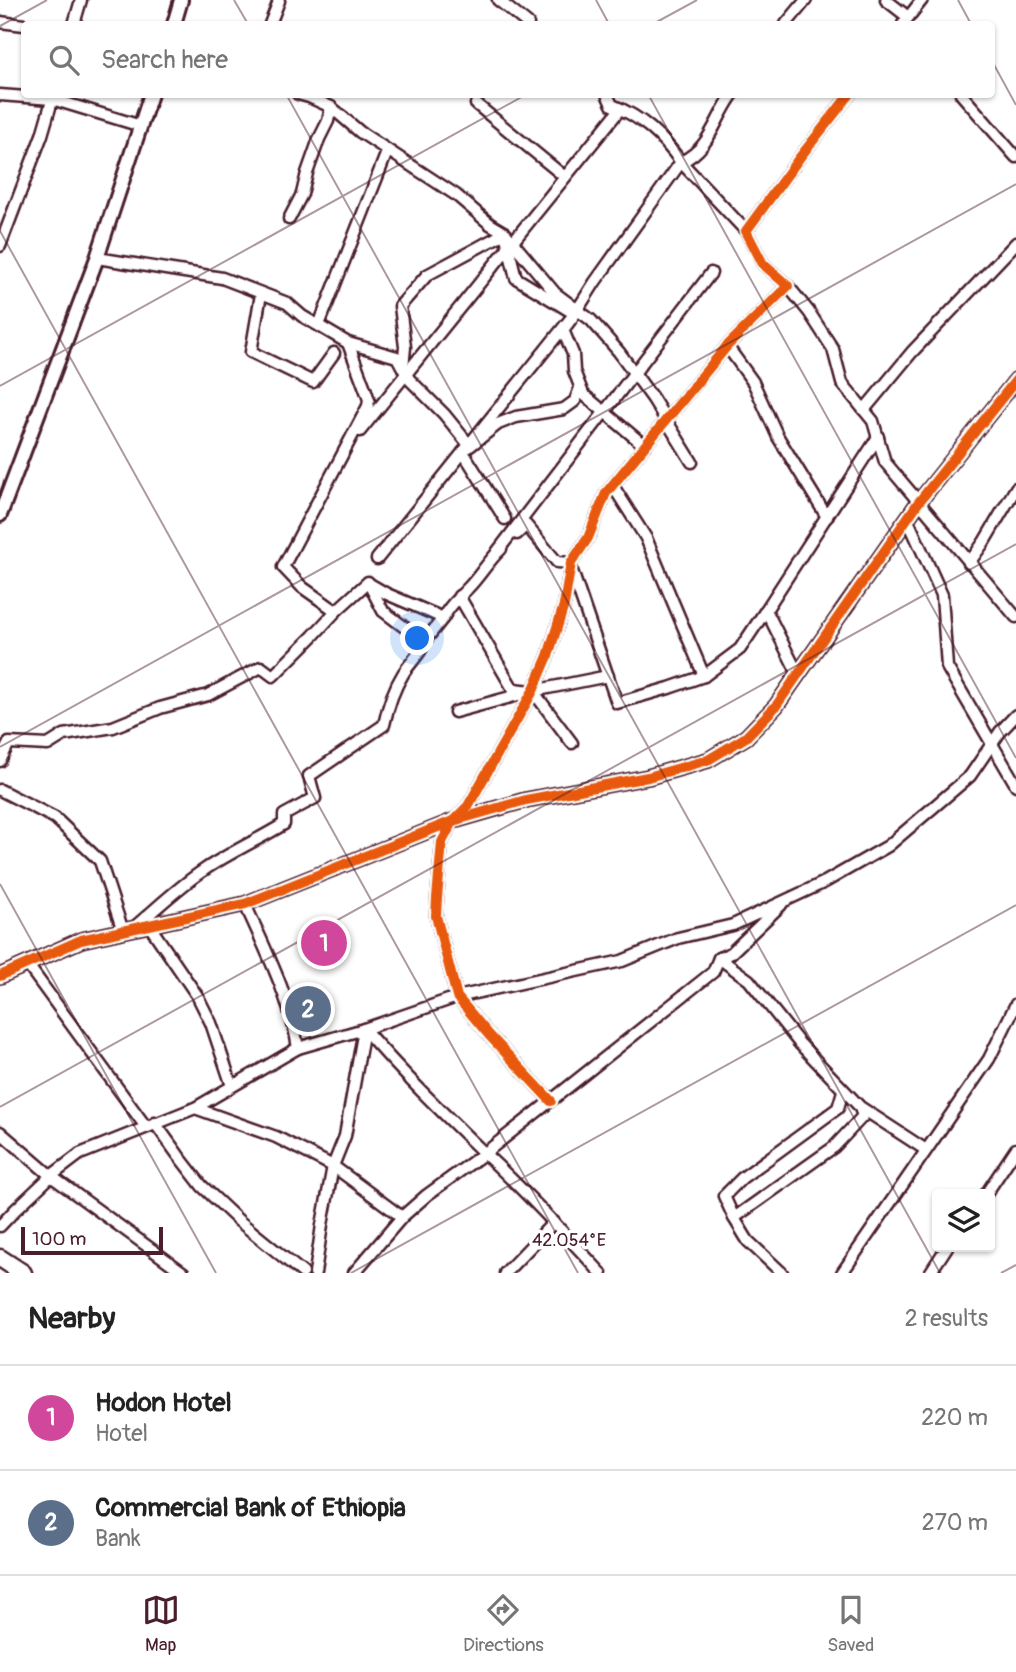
<!DOCTYPE html>
<meta charset="utf-8">
<style>
:root{--surface:#fff;--page:#f2f2f2;--text:#222;--muted:#767676;--line:#e0e0e0;--accent:#4a1f2b}
body{margin:0;font-family:Pangolin,sans-serif;background:var(--page);color:var(--text)}
.controls{position:absolute;right:21px;bottom:21px;display:grid;overflow:hidden;border-radius:7px;box-shadow:0 2px 5px #0004}
.controls button{width:63px;height:63px;display:grid;place-items:center;padding:0;border:0;border-bottom:2px solid var(--line);background:var(--surface);color:var(--text);font:35px sans-serif}
.scale{position:absolute;left:21px;bottom:18px;width:142px;box-sizing:border-box;padding-left:7px;border:4px solid #4a1f2b;border-top:0;font-size:19px;line-height:24px;white-space:nowrap;color:#4a1f2b;-webkit-text-stroke:5px #fff;paint-order:stroke}
.you{position:absolute;left:418px;top:639px;width:24px;height:24px;margin:-18px;border:5px solid #fff;border-radius:50%;background:#1a73e8;box-shadow:0 0 0 10px #1a73e833}
.badge{display:grid;place-items:center;width:46px;height:46px;border-radius:50%;background:var(--accent);color:#fff;font-size:23px;font-weight:700}
.pin{position:absolute;translate:-50% -50%;border:4px solid #fff;box-shadow:0 2px 7px #0006}
.list{margin:0;padding:0;list-style:none}
h2{display:flex;justify-content:space-between;align-items:center;height:91px;margin:0;padding:0 28px;font-size:30px}
h2 small{font-size:23px;font-weight:400;color:var(--muted)}
.list li{display:grid;grid-template-columns:46px 1fr auto;gap:21px;align-items:center;box-sizing:border-box;height:105px;padding:0 28px;border-top:2px solid var(--line)}
.list b{display:block;font-size:26px;white-space:nowrap}
.list p{margin:0;font-size:23px;white-space:nowrap;color:var(--muted)}
.list em{font-size:23px;font-style:normal;color:var(--muted)}
.icon{flex:none;width:38px;height:38px;fill:none;stroke:currentColor;stroke-width:2;stroke-linecap:round;stroke-linejoin:round}
.map{position:relative;flex:none;width:1016px;height:1273px;overflow:hidden}
.search{position:absolute;background:var(--surface);box-shadow:0 2px 5px #0004;left:21px;right:21px;top:21px;height:77px;display:flex;align-items:center;gap:18px;box-sizing:border-box;padding:0 24px;border-radius:7px;color:var(--muted);font-size:26px}
.sheet{height:301px;background:var(--surface)}
nav{display:flex;justify-content:space-around;align-items:center;box-sizing:border-box;height:98px;border-top:2px solid var(--line);background:var(--surface);font-size:19px;color:var(--muted)}
nav a{display:grid;justify-items:center;gap:4px}
nav .on{color:var(--accent)}
.map>svg:first-child{display:block}
.lines{fill:none;stroke-linecap:round;stroke-linejoin:round}
.minor-casing{stroke:#4a1f2b;stroke-width:15}
.tertiary-casing{stroke:#4a1f2b;stroke-width:18}
.primary-casing{stroke:#4a1f2b;stroke-width:21}
.minor{stroke:#fff;stroke-width:10}
.tertiary{stroke:#fff;stroke-width:12}
.primary{stroke:#fff;stroke-width:16}
.cycleway-casing{stroke:#fff;stroke-width:15}
.cycleway{stroke:#e8590c;stroke-width:10}
.ticks{fill:none;stroke:#4a1f2b;stroke-width:2;stroke-opacity:0.45}
.ticks-label{font-size:18px;text-anchor:middle;fill:#4a1f2b;stroke:#fff;stroke-width:7;stroke-linejoin:round;paint-order:stroke}
</style>
<div class="map">
<svg width="1016" height="1273" viewBox="0 0 1016 1273">
<rect width="100%" height="100%" fill="#fff"/>
<filter id="ink" filterUnits="userSpaceOnUse"><feTurbulence type="fractalNoise" baseFrequency=".0143" numOctaves="2"/><feDisplacementMap in="SourceGraphic" scale="14" xChannelSelector="R" yChannelSelector="G"/><feConvolveMatrix kernelMatrix="1 2 1 2 8 2 1 2 1" color-interpolation-filters="sRGB"/></filter>
<g filter="url(#ink)">
<g class="lines">
<defs>
<g id="minor">
<polyline points="498,0 528,24"/>
<polyline points="886,0 908,17"/>
<polyline points="0,22 24,25"/>
<polyline points="74,24 81,0"/>
<polyline points="270,24 279,1 278,0"/>
<polyline points="786,24 806,0"/>
<polyline points="903,24 922,0"/>
<polyline points="298,94 309,97 331,107 360,132 456,195 490,224 505,233 516,278 575,314 563,330 573,354 574,371 583,394 645,446"/>
<path d="M733,94C714,120 711,148 681,162L746,231"/>
<polyline points="961,94 1016,157"/>
<polyline points="0,95 52,99 141,126"/>
<polyline points="476,104 565,177"/>
<polyline points="289,219 302,194 307,173 319,139 328,121 331,107"/>
<polyline points="0,246 42,135 54,94"/>
<polyline points="97,258 222,278 287,303 302,316 348,343 397,357 409,379 444,414 470,446 498,424 516,417 564,409 575,401 580,388 583,394"/>
<polyline points="788,286 809,312 833,349 842,383 873,421 885,462 1016,617"/>
<polyline points="261,294 251,352 313,382 334,353"/>
<polyline points="321,320 387,152"/>
<polyline points="727,346 753,382 778,437 827,517"/>
<polyline points="403,368 405,347 400,306 427,275 505,233 555,293 591,320 619,352 653,399 692,462"/>
<polyline points="864,410 912,352 1016,243"/>
<polyline points="360,431 617,113"/>
<polyline points="463,452 505,519"/>
<polyline points="613,486 646,538 704,676"/>
<polyline points="907,518 942,595 947,667 1016,785"/>
<polyline points="517,534 526,525 557,562 571,563"/>
<polyline points="497,552 711,273"/>
<path d="M377,559L576,312L595,282L681,162C662,136 642,117 612,105L607,94"/>
<polyline points="969,563 984,542 1016,488"/>
<polyline points="571,568 617,703 669,688 704,676 740,649 766,610"/>
<path d="M368,583L387,594L443,618C451,603 457,600 468,588C480,576 488,561 501,549"/>
<polyline points="459,596 513,689 533,691 572,743"/>
<polyline points="424,642 443,618"/>
<polyline points="798,674 766,610 878,437"/>
<polyline points="455,712 533,691 608,676"/>
<polyline points="0,761 9,743 48,745 64,735 113,727 160,708 208,695 261,667 273,676 313,636 336,611 302,587 283,567 368,406 369,400 366,391 348,343"/>
<polyline points="0,790 55,818 100,861 123,931"/>
<path d="M245,904C266,951 290,997 298,1048"/>
<polyline points="149,925 198,997 211,1023 232,1086"/>
<path d="M132,929C156,909 178,887 204,870C229,853 258,840 284,824V815L315,798L309,776L384,725C388,706 393,690 403,674C409,664 423,651 424,642L383,611L368,582L336,611"/>
<polyline points="719,958 749,980 800,1044 860,1107 926,1150"/>
<polyline points="27,964 146,1127"/>
<path d="M364,1029C402,1073 442,1112 484,1153C525,1191 563,1232 601,1273"/>
<polyline points="551,1101 489,1035 457,997 436,916 437,898 442,842 453,821 468,806 533,691 548,656 564,605 571,563 588,538 606,493 727,346 788,286 763,264 746,231 800,157 850,94"/>
<polyline points="195,1108 276,1137 333,1166 402,1217"/>
<polyline points="155,1123 178,1155 202,1186 239,1221 303,1273"/>
<polyline points="0,1132 51,1176 184,1273"/>
<polyline points="986,1194 1016,1149"/>
<polyline points="734,1218 724,1196 742,1178 838,1108 843,1091"/>
<polyline points="0,1226 15,1210 51,1176 80,1154 195,1108 298,1048 364,1029 457,997 622,961 678,938 733,925 825,882 888,846 970,776 1000,732 1016,715"/>
<polyline points="315,1273 322,1225 333,1166 345,1136 364,1029"/>
<polyline points="354,1273 402,1217 427,1195 485,1153 713,972 719,958 731,953 781,905"/>
<polyline points="505,1273 554,1222"/>
<polyline points="782,1273 748,1241 734,1218 834,1147 863,1116 860,1108"/>
<polyline points="842,1273 989,1059 1016,1004"/>
<polyline points="930,1273 947,1247"/>
</g>
<g id="tertiary">
<polyline points="174,24 181,0"/>
<polyline points="0,515 97,258 151,94"/>
<polyline points="0,976 81,940 245,904 453,821 526,800 648,777 708,760 746,737 776,706 918,503 1016,380"/>
</g>
<polyline id="primary" points="0,1258 23,1273"/>
</defs>
<!-- minor casing -->
<use href="#minor" class="minor-casing"/>
<!-- tertiary casing -->
<use href="#tertiary" class="tertiary-casing"/>
<!-- primary casing -->
<use href="#primary" class="primary-casing"/>
<!-- minor -->
<use href="#minor" class="minor"/>
<!-- tertiary -->
<use href="#tertiary" class="tertiary"/>
<!-- primary -->
<use href="#primary" class="primary"/>
<defs>
<g id="cycleway">
<polyline points="0,976 81,940 245,904 453,821 526,800 648,777 708,760 746,737 776,706 918,503 1016,380"/>
<polyline points="551,1101 489,1035 457,997 436,916 437,898 442,842 453,821 468,806 533,691 548,656 564,605 571,563 588,538 606,493 727,346 788,286 763,264 746,231 800,157 850,94"/>
</g>
</defs>
<!-- cycleway casing -->
<use href="#cycleway" class="cycleway-casing"/>
<!-- cycleway -->
<use href="#cycleway" class="cycleway"/>
</g>
</g>
<!-- ticks -->
<path class="ticks" d="M234,0L248,24M596,0L609,24M958,0L971,24M653,24L697,0M0,26L47,0M992,61L1016,105M286,94L940,1273M648,94L1016,758M0,231L578,1273M0,386L527,94M0,747L1016,184M0,884L216,1273M0,1107L1016,544M351,1273L1016,905M1001,1273L1016,1265"/>
<g class="ticks-label">
<text x="569" y="1246">42.054°E</text>
</g>
</svg>
<div class="controls">
<button><svg class="icon" aria-label="layers" viewBox="0 0 24 24"><path d="M12 4l9 5-9 5-9-5zM3 14l9 5 9-5"/></svg></button>
</div>
<div class="scale">100 m</div>
<div class="you"></div>
<div class="pin badge" style="left:324px;top:943px;background:#d1479c">1</div>
<div class="pin badge" style="left:308px;top:1009px;background:#5c6f8a">2</div>
<div class="search"><svg class="icon" aria-label="search" viewBox="0 0 24 24"><circle cx="10" cy="10" r="6"/><path d="M15 15l6 6"/></svg>Search here</div>
</div>
<section class="sheet">
<h2>Nearby<small>2 results</small></h2>
<ul class="list">
<li><span class="badge" style="background:#d1479c">1</span><div><b>Hodon Hotel</b><p>Hotel</p></div><em>220 m</em></li>
<li><span class="badge" style="background:#5c6f8a">2</span><div><b>Commercial Bank of Ethiopia</b><p>Bank</p></div><em>270 m</em></li>
</ul>
</section>
<nav>
<a class="on"><svg class="icon" aria-label="map" viewBox="0 0 24 24"><path d="M3 6l6-2 6 2 6-2v14l-6 2-6-2-6 2zM9 4v14M15 6v14"/></svg>Map</a>
<a><svg class="icon" aria-label="directions" viewBox="0 0 24 24"><path d="M12 3l9 9-9 9-9-9zM9 14v-3h6M13 9l2 2-2 2"/></svg>Directions</a>
<a><svg class="icon" aria-label="saved" viewBox="0 0 24 24"><path d="M7 4h10v16l-5-4-5 4z"/></svg>Saved</a>
</nav>
